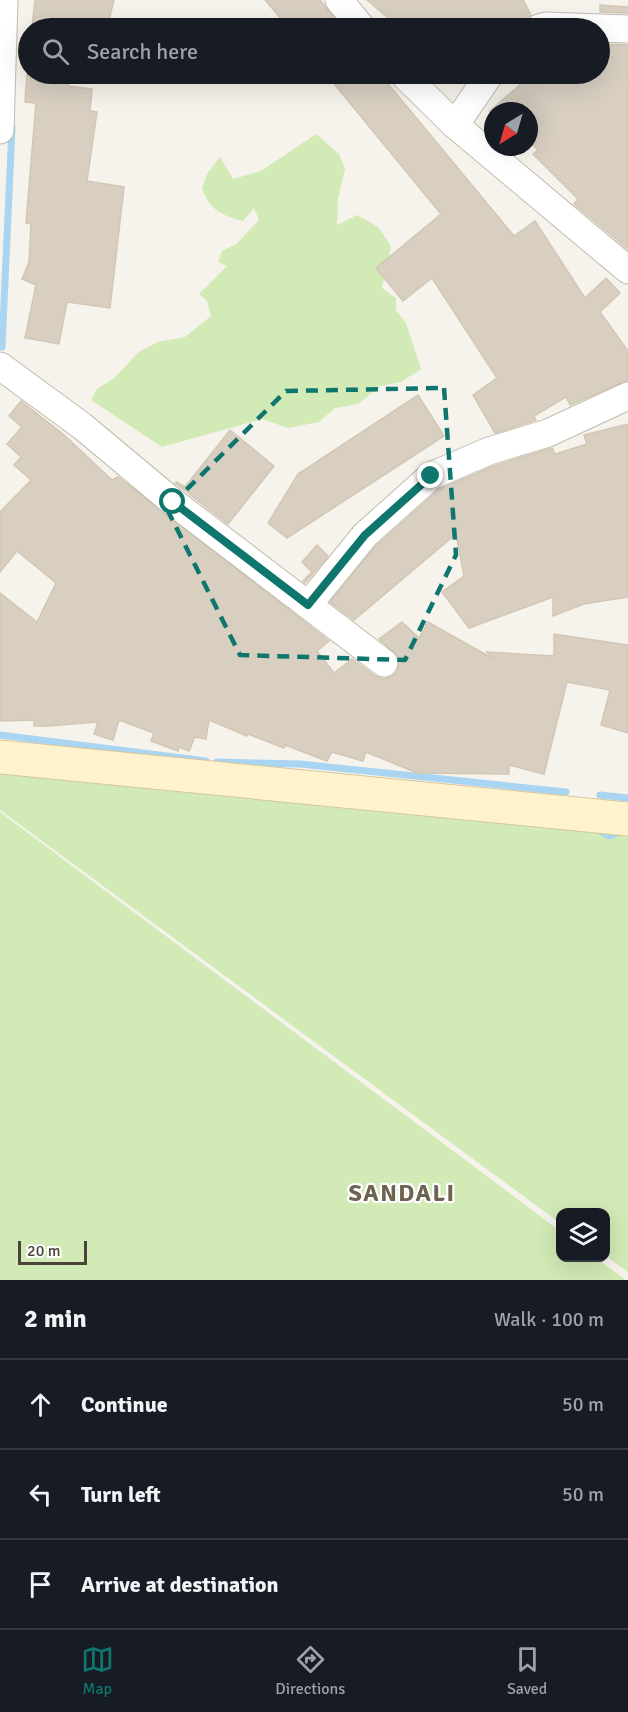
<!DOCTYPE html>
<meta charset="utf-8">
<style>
:root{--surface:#171b24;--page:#20242c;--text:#f1f3f6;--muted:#9ea1a6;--line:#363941;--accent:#0f766e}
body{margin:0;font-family:Signika,sans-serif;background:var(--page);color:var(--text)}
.controls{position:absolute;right:18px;bottom:18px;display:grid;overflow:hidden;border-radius:12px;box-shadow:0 6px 24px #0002}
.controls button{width:54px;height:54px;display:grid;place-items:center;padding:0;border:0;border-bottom:2px solid var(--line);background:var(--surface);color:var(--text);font:30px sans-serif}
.compass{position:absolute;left:484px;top:102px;width:54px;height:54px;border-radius:50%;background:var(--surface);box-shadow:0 6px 24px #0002;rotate:217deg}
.scale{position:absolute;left:18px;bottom:15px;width:69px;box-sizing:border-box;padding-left:6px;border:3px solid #4b4439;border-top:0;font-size:16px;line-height:21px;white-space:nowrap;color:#4b4439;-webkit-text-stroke:4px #fff;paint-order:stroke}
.stop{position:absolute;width:18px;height:18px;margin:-14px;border:4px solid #0f766e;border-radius:50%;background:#fff}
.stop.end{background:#0f766e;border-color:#fff;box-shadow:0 2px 6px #0008}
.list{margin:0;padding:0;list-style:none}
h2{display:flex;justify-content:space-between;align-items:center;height:78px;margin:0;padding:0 24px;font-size:26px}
h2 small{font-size:20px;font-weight:400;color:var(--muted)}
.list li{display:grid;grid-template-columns:39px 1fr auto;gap:18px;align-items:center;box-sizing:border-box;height:90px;padding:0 24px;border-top:2px solid var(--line)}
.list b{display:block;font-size:22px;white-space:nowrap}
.list em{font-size:20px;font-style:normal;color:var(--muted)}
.icon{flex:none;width:33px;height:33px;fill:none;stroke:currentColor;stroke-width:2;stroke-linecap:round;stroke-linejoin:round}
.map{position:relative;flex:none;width:628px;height:1280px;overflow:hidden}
.search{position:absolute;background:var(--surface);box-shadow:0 6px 24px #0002;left:18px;right:18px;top:18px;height:66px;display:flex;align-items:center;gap:15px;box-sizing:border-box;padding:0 21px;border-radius:33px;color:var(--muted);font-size:22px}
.sheet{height:348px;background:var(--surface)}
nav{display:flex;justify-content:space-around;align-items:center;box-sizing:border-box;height:84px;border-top:2px solid var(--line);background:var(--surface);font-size:16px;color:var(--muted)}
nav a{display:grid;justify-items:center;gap:3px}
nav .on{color:var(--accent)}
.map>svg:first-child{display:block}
.green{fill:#d2eab5}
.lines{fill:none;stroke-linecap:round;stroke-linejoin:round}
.stream{stroke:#a9d4f2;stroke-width:7}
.building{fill:#d8cfc1;stroke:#d3c7b4;stroke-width:1.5}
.street-casing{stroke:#c2bbae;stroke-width:29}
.secondary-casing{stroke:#d6c79b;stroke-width:35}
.street{stroke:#fff;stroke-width:27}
.secondary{stroke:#fff3cd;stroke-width:33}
.route{stroke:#0f766e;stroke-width:8}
.marked{fill:none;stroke:#0f766e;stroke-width:4.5;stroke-dasharray:12 8;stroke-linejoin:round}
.labels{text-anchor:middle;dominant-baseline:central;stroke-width:4.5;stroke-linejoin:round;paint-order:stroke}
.district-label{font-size:24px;font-weight:bold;letter-spacing:1.5px;fill:#6e6250;stroke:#fff}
</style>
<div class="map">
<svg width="628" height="1280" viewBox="0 0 628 1280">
<rect width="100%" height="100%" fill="#f6f3ec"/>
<!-- green -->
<g class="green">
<path d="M316,134L339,154L345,169L338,199L337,225L357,215L378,227L391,246L382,288L396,298V310L406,323L421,369L401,382L381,386L358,404L335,408L319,422L288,428L262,419L162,447L91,400L96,390L114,378L139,352L158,342L185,337L211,316L207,301L199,294L227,266L218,262L222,251L236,244L259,220L254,208L243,221C220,215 210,210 202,188L207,174L220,157L233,179L261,171Z"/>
<polygon points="0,768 628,832 628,1272 606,1256 606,1212 560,1212 560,1223 0,810"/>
<polygon points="0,812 560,1231 560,1258 596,1258 626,1280 0,1280"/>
</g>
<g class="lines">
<!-- stream -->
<g class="stream">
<polyline points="2,347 12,128"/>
<polyline points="0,735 206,761"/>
<polyline points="217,762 300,764 566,792"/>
<polyline points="600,795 628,798"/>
<polyline points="597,829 609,836 622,831"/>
</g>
</g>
<!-- building -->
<g class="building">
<polygon points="35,0 114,0 107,28 32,28"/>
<polygon points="265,0 320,0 342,28 289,28"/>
<polygon points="367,0 523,0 531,15 525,22 512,28 400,28"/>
<polygon points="600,5 628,7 628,13 600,12"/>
<polygon points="600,44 628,45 628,249 574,204 578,199 533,154 538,150 529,142 529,111 490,111 521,84 511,74 600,74"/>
<polygon points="27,74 70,74 68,86 92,89 90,111 97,112 87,181 124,187 110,308 67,302 59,344 25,338 36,285 22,279 29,262 31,224 26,223 36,103 25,102"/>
<polygon points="326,74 380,74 514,236 535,221 585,298 606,278 620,293 600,312 628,351 628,380 570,405 566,397 534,416 536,420 495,433 473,395 497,378 432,278 403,301 376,268 441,214"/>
<polygon points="418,395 444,436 287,538 268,523 298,474"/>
<polygon points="21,401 63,434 112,480 118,477 329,641 317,651 334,673 352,659 375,676 383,679 391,677 397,672 399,657 379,639 402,622 419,638 428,622 492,658 487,652 554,656 554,634 628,645 628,733 601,725 610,690 567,682 544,774 509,765 509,774 417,773 366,752 363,761 332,752 327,761 285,745 284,748 248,734 247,736 209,720 206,739 195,737 189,751 179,747 178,751 151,741 154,733 119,720 113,740 94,734 98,722 48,726 34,726 34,720 0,721 0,593 37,622 56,583 17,551 0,572 0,512 31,480 14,465 21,457 7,444 22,427 9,416"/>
<polygon points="628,424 628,597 584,604 553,616 553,597 469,628 442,592 464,576 456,534 354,620 330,602 376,546 440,489 494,466 552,448 555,454 587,444 584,435"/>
<polygon points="230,430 274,466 228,524 175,483 177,482 185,487"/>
<polygon points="317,545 328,556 305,583 303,581 312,572 302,562"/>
</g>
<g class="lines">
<defs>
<g id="street">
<polyline points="339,0 362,28"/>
<polyline points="539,28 546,26 628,29"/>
<polyline points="403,74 455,125 628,270"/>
<polyline points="455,125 490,74"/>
<polyline points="0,130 4,0"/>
<polyline points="0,366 82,426 173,502 384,663"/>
<polyline points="308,605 365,535 431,476 489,451 548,433 628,396"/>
</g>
<polyline id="secondary" points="0,757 628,819"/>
</defs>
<!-- street casing -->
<use href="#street" class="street-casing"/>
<!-- secondary casing -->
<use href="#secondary" class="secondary-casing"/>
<!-- street -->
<use href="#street" class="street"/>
<!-- secondary -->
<use href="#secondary" class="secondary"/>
</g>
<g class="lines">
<!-- route -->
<polyline class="route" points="173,502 308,605 365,535 431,476"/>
</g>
<!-- marked area -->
<path class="marked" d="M444,388L456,555L405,660L240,655L167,509L286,391Z"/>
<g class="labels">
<!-- district labels -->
<g class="district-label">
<text x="402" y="1193">SANDALI</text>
</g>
</g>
</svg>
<div class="controls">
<button><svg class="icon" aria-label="layers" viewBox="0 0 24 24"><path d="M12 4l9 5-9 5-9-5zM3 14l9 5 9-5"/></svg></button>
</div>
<svg class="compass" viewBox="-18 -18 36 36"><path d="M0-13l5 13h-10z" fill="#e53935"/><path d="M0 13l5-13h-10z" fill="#9ea1a6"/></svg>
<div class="scale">20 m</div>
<div class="stop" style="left:173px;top:502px"></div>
<div class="stop end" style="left:431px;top:476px"></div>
<div class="search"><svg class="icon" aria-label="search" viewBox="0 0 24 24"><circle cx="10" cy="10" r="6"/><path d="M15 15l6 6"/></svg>Search here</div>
</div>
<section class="sheet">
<h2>2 min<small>Walk · 100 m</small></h2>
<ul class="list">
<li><svg class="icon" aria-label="ahead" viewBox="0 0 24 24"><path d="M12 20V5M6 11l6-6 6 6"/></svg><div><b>Continue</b></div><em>50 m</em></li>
<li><svg class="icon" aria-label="left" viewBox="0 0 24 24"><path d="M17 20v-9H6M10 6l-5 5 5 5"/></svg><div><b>Turn left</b></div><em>50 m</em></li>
<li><svg class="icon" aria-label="arrive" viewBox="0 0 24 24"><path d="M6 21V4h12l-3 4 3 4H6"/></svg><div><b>Arrive at destination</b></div></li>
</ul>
</section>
<nav>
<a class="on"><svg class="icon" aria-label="map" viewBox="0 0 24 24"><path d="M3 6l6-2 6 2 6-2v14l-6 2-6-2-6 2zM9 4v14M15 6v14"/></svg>Map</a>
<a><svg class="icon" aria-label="directions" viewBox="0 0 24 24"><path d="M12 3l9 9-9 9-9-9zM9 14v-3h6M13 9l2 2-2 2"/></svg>Directions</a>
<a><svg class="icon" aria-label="saved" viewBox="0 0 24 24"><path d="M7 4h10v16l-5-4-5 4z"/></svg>Saved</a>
</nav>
